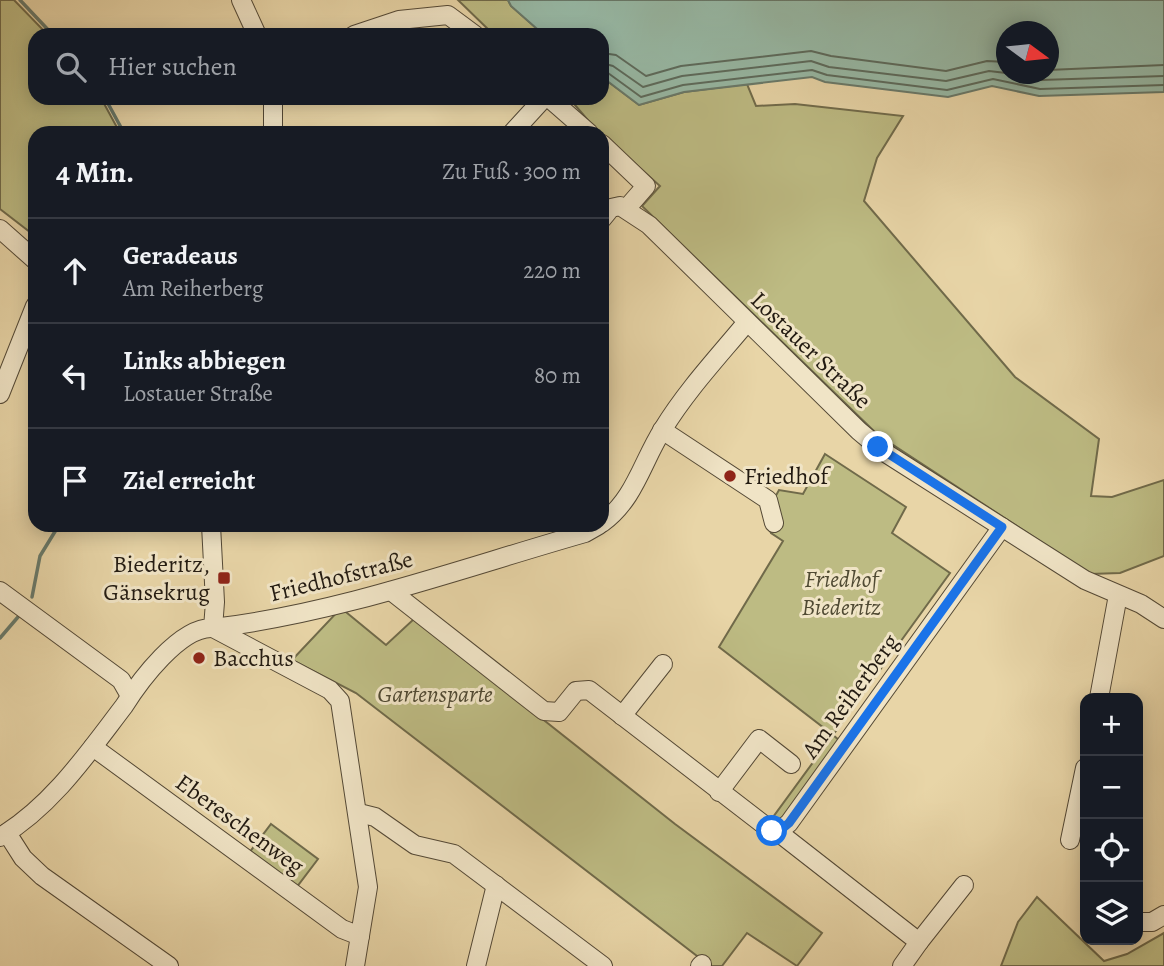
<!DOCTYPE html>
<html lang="de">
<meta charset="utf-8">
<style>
:root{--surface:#171b24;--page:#20242c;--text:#f1f3f6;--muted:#9ea1a6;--line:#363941}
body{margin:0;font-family:Alegreya,serif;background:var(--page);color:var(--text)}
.controls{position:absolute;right:21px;bottom:21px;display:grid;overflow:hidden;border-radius:14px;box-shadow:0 4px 18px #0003}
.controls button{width:63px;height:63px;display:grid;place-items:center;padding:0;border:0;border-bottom:2px solid var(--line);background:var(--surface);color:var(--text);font:35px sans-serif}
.compass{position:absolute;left:996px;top:21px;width:63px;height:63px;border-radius:50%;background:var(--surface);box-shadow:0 4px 18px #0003;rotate:105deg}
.stop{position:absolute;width:21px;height:21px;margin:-16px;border:5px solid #1a73e8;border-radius:50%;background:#fff}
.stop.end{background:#1a73e8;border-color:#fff;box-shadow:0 2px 7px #0008}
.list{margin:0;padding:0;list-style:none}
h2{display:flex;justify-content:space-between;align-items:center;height:91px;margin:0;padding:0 28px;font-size:30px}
h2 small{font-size:23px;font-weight:400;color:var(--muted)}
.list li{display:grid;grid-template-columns:46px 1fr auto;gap:21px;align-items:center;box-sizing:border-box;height:105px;padding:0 28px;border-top:2px solid var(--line)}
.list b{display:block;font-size:26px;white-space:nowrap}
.list p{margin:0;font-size:23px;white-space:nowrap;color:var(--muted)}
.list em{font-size:23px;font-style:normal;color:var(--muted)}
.icon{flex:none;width:38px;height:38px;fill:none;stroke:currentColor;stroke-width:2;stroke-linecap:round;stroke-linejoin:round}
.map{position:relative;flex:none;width:1164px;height:966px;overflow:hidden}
.search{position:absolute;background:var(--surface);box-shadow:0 4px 18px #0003;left:28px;top:28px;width:581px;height:77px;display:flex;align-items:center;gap:18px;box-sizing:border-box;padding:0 24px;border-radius:21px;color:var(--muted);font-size:26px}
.panel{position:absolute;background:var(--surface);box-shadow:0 4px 18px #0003;left:28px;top:126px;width:581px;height:406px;border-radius:21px}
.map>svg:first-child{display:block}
.green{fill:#bdbb83;stroke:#706a4a;stroke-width:2}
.water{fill:#97b9a6;stroke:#68796a;stroke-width:2;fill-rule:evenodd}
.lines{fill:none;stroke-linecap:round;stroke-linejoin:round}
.shore{stroke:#5c6a5c;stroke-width:2}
.stream{stroke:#68796a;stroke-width:3.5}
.minor-casing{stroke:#544936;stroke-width:20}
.minor{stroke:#f0e4c6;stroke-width:18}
.route{stroke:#1a73e8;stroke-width:9}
.poi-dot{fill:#8f2418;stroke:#f0e4c6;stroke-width:2.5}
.labels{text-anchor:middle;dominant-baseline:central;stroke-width:6;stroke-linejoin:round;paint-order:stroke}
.street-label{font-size:24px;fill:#221a11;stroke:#f0e4c6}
.poi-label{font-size:24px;fill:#221a11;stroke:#f0e4c6;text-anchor:start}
.park-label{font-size:24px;font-style:italic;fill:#504a33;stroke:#f0e4c6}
</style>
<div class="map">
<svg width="1164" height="966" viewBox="0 0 1164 966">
<rect width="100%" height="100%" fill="#e8d5a7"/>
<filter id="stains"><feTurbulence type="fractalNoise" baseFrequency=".00286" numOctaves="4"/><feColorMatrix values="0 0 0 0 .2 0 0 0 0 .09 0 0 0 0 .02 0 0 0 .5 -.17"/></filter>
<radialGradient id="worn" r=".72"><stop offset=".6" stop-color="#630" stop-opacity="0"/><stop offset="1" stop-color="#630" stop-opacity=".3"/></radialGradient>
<!-- green -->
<g class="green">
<polygon points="0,0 14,0 48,35 35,35 35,98 101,98 120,133 35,133 35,236 0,209"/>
<polygon points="458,0 508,0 511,6 544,35 494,35"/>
<polygon points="602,77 639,105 684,92 747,84 756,106 795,104 903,116 877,158 864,201 1015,377 1099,439 1091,496 1112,497 1164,480 1164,556 1120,573 1090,574 878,435 642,206 660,186 592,125 569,98 602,98"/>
<polygon points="825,454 906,507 892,533 950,573 833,735 840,741 780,825 768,824 833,735 719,647 783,541 771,533 764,517 779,490 803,494"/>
<polygon points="341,608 386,645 415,618 675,824 822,933 797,966 747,933 722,966 710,966 356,693 292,660"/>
<polygon points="271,824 318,859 296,888 249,853"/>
<polygon points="1037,897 1104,961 1127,954 1164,933 1164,966 1001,966 1018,922"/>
</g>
<!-- water -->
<path class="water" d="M508,0H1164V92L1039,96L992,86L948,97L825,82L812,77L684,92L639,105L602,77V35H544L511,6ZM1006,32H1048V74H1006Z"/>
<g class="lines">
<!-- shore -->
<g class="shore">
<polyline points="602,53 616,55 646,76 681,66 811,51 831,56 946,71 987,61 1006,62"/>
<polyline points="602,63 613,66 643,87 682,76 811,61 829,67 946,81 989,71 1006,73"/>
<polyline points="1048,70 1164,65"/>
<polyline points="602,72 608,73 641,97 683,85 812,70 827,75 947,90 993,79 1040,89 1164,85"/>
<polyline points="1010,74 1041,80 1164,76"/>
</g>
<!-- stream -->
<g class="stream">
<polyline points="20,0 53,35"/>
<polyline points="105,98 124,133"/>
<polyline points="32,597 40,556 59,525"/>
<polyline points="0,638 18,617"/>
</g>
<defs>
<g id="minor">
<polyline points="241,0 257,35"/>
<polyline points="354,35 399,20 448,15 475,35"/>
<polyline points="273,98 273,133"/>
<polyline points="549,98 589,133"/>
<polyline points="512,133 544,98"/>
<polyline points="602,144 646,186 626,209"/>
<polyline points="602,219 611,208 620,206 649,225 859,431 884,452 1085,580 1141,604 1164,619"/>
<polyline points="0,229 35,260"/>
<polyline points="0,394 35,306"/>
<polyline points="662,430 768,500 774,523"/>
<path d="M602,523C635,499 642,462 663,429C687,390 718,357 747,322"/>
<polyline points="0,591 121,680 129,694"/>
<polyline points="391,591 544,711 559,712 576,691 589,690 772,831 778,832 789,823 1002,527"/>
<polyline points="213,628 330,690 340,701 368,887 355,966"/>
<path d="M213,628C340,613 462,568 585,533L599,525"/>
<polyline points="1099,698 1118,595"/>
<polyline points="622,716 663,664"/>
<polyline points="93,747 342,929 360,936"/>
<polyline points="719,792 759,739 791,764"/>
<polyline points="359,813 375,817 415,845 454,854 603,966"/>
<polyline points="778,832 919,942 902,966"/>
<polyline points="7,833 23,858 42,876 169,966"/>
<path d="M0,837C52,806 88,753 124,706C139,682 180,626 213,628L215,602L211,525"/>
<polyline points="1070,840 1085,768"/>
<polyline points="1138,922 1152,922 1164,915"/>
<polyline points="919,942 964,885"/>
<polyline points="476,966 496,885"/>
<polyline points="700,966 702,964"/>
</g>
</defs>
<!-- minor casing -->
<use href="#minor" class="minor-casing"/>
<!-- minor -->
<use href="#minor" class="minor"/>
</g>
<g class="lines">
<!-- route -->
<polyline class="route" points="772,831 778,832 789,823 1002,527 878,447"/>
</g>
<!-- markers -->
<g class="poi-dot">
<circle cx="730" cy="476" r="7"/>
<rect x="217" y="571" width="14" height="14" rx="3.5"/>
<circle cx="199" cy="658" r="7"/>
</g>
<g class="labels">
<!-- street labels -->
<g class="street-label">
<text transform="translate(811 350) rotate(44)">Lostauer Straße</text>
<text transform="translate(341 576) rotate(-14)">Friedhofstraße</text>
<text transform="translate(850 696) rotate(-54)">Am Reiherberg</text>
<text transform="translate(240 824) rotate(36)">Ebereschenweg</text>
</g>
<!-- poi labels -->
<g class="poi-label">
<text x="744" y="476">Friedhof</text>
<text x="210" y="564" text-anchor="end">Biederitz,<tspan x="210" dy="28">Gänsekrug</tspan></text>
<text x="213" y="658">Bacchus</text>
</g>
<!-- park labels -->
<g class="park-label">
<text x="841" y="579">Friedhof<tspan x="841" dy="28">Biederitz</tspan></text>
<text x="435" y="694">Gartensparte</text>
</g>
</g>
<rect width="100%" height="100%" filter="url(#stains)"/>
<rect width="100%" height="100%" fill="url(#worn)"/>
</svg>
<div class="controls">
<button>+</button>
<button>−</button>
<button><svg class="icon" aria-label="locate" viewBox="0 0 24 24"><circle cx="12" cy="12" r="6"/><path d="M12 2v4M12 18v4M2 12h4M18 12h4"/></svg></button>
<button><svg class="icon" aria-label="layers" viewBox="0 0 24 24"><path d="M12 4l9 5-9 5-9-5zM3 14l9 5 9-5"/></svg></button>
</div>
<svg class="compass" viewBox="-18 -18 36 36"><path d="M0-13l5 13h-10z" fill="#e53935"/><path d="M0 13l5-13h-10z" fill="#9ea1a6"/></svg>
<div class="stop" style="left:772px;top:831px"></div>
<div class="stop end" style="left:878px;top:447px"></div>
<div class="search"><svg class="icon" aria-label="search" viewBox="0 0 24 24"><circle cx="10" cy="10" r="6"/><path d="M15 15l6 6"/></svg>Hier suchen</div>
<section class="panel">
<h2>4 Min.<small>Zu Fuß · 300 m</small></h2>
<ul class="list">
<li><svg class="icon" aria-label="ahead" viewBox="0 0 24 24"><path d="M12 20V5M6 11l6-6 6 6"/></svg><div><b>Geradeaus</b><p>Am Reiherberg</p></div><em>220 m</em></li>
<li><svg class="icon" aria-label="left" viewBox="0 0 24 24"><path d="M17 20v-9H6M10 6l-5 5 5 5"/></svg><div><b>Links abbiegen</b><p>Lostauer Straße</p></div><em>80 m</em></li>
<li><svg class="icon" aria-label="arrive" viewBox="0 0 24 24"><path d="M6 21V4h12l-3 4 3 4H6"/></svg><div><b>Ziel erreicht</b></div></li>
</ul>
</section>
</div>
